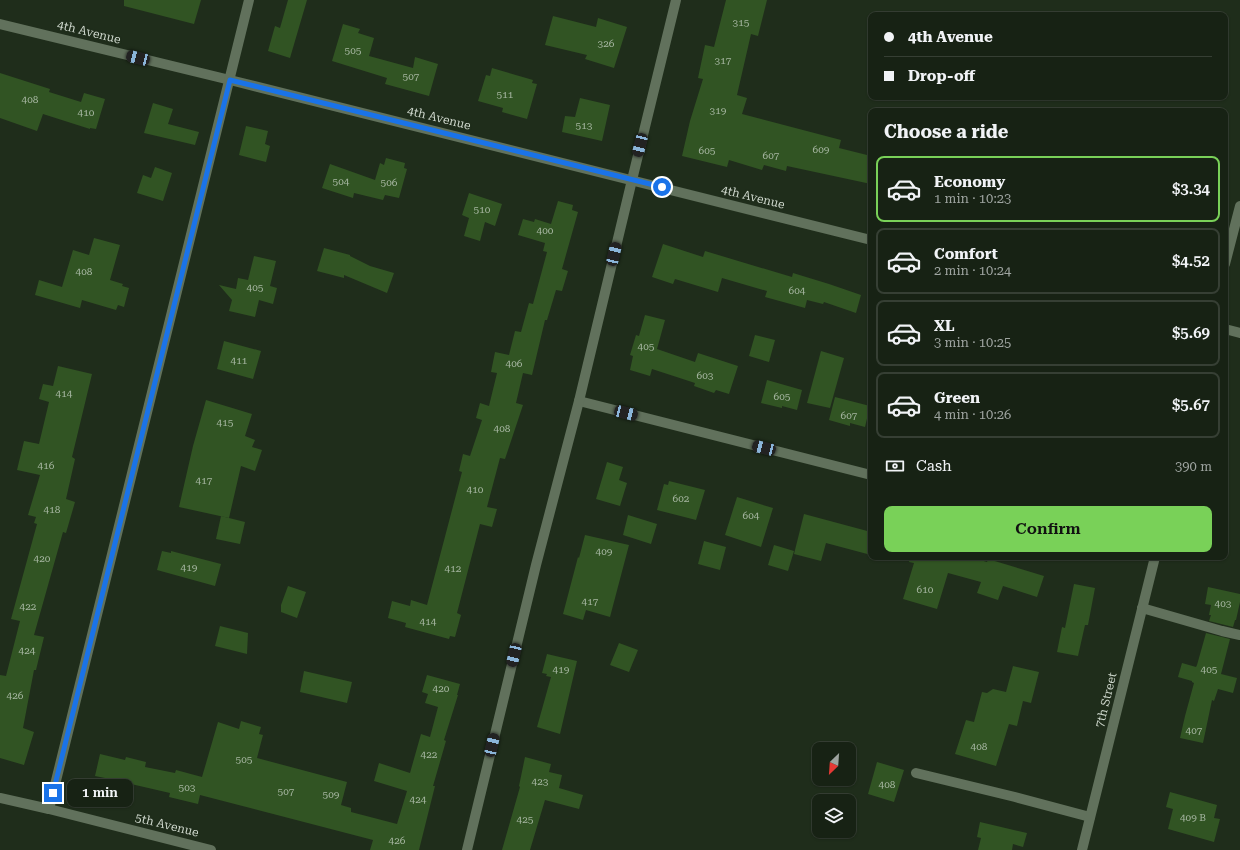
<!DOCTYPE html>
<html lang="en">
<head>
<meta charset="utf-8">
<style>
	body { margin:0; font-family:"Roboto Serif",serif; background:#242f22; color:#f1f3f6; height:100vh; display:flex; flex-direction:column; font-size:15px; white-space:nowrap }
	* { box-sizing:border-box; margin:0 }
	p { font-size:13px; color:#9ea4a0 }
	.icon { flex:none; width:22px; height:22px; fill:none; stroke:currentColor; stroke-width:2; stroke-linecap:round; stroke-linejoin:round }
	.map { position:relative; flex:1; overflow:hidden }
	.panel { position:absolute; left:868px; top:108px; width:360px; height:452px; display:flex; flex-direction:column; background:#172214; border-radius:8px; box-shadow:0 1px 3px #0004,0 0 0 1px #363f34 }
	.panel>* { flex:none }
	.top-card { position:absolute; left:868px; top:12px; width:360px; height:88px; border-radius:8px; box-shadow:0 1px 3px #0004,0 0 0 1px #363f34; display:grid; align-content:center; height:88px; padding:0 16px; background:#172214 }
	.needle { width:26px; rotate:205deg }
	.controls { position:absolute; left:812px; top:742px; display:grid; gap:8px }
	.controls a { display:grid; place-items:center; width:44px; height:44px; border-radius:8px; background:#172214; box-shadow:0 1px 3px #0004,0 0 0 1px #363f34; font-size:20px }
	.end { position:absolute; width:18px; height:18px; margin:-9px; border:5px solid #1a73e8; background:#fff; box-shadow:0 0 0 2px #fff }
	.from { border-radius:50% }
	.bubble { position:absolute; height:28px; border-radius:8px; background:#172214; box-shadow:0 1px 3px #0004,0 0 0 1px #363f34; font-size:13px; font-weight:600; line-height:28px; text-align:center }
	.car { position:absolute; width:12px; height:24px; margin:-12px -6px; border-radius:5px; box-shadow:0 0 3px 1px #0007; background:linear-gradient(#222 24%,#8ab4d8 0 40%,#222 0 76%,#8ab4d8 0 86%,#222 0) }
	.top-card b { display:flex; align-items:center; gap:14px; height:38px; font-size:15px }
	.top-card b+b { border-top:1px solid #363f34 }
	.top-card i { width:10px; height:10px; background:#f1f3f6 }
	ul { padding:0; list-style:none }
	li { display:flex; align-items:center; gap:12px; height:66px; margin:0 8px 6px; padding:0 8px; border:2px solid #363f34; border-radius:8px }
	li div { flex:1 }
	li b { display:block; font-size:15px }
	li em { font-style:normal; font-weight:600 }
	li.on { border-color:#79d158 }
	li>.icon { width:36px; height:36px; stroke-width:1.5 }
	h2 { padding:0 16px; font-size:18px; line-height:48px }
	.pay { display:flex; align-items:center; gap:10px; height:44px; padding:0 16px; font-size:15px }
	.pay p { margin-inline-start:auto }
	.cta { display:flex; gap:8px; margin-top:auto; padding:8px 16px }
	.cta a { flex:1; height:46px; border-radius:8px; background:#79d158; color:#111; font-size:16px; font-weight:600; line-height:46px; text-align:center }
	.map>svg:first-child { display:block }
</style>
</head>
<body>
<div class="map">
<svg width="1240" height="850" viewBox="0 0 1240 850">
	<rect width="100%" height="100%" fill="#1f2d1b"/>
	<g fill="#315423">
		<path d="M124,0H201L194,24L124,6Z"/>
		<path d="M288,0H307L290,58L268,51L275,26L280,28Z"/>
		<path d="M726,0H767L758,36L751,34L737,95L747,98L742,114L841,140L839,148L871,156V184L787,166L786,171L764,165L762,170L729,160L727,167L682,156L690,121L703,79L698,78L705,45L714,47Z"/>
		<path d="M553,16L596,27L598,18L627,27L614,68L585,59L587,55L545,45Z"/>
		<path d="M343,24L360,29L358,33L374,38L369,56L413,68L415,57L438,64L429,96L385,84L387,78L332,61Z"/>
		<path d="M492,68L533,80L532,83L537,84L527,119L502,112L503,108L478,101L486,75L490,76Z"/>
		<path d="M0,73L50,89L49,92L81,102L84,93L105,99L96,129L90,128V129L43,114L37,131L0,118Z"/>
		<path d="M580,98L610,105L602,141L562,132L565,116L575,117Z"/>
		<path d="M153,103L173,109L168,124L199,132L195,145L144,133Z"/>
		<path d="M246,126L268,131L265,144L270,146L266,162L239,155Z"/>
		<path d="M386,158L405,163L404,168L407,169L399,198L385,195L383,200L354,193L353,198L322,188L330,164L375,180L380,163L384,165Z"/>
		<path d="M155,167L172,173L163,201L137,193L143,175L151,178Z"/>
		<path d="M469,193L502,204L495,226L485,222L480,241L464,236L469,218L462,215Z"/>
		<path d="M558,201L573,205L572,210L578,212L562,269L568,271L562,291L556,290L547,320H545L532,375L523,373L516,403L523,405L505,459L500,458L487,507L497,509L492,527L480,524L457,613L461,615L455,637L450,636L449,639L405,627L406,623L388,618L392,601L410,606L411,600L427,605L462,472L459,471L463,454L470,456L482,420L476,418L480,403L489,406L497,373L491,372L495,352L509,355L515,331L521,332L529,303L533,304L547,252L543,251L545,243L518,235L523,219L534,222L535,219L551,224Z"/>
		<path d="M94,238L120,245L110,280L123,284L122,286L129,288L124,307L118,305L116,310L82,300L80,308L35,295L39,280L62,287L73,250L89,255Z"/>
		<path d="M663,244L703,257L705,251L792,277L793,273L829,284L861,295L856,313L824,302L823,304L807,300L805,308L765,297L767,291L722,278L718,292L675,279L673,284L652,277Z"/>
		<path d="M324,248L350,255V256L370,266L394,273L387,293L344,275V278L317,271Z"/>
		<path d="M254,256L276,261L270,286L277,288L273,304L259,300L255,317L229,311L232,300L219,285L236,289L238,278L248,280Z"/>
		<path d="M645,315L665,320L657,349L695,362L698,353L738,366L729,394L716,390L714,393L694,386L695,383L652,369L650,376L630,370L633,356L630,355L636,335L639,336Z"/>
		<path d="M755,335L775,340L769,362L749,356Z"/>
		<path d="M224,341L261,351L253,379L217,369Z"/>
		<path d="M821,351L844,358L830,408L807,403Z"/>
		<path d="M58,366L92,374L72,457L75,459L66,499L75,502L66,533L63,532L34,635L44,637L36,670H34L23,728L34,732L24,765L0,758V675L6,676L20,621L11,619L37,524L34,523L36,517L28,515L40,475L17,470L24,441L39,444L49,402L39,399L43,384L53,386Z"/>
		<path d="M767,380L802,390L797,410L782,406V408L761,403Z"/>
		<path d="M835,397L870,406L865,427L850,423V426L829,420Z"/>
		<path d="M206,400L252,414L245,436L255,440L252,447L262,450L255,471L241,466L229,518L179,507L193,446Z"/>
		<path d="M607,462L623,467L619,480L627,483L620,506L596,499Z"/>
		<path d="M669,481L705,490L696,520L657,510L664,484L668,485Z"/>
		<path d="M737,497L773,508L761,547L725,535Z"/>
		<path d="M804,514L871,532V555L826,543L821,561L794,554Z"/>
		<path d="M628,515L657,524L651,544L623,535Z"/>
		<path d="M221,516L245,522L240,544L216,539Z"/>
		<path d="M585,535L629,545L610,617L586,610L583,620L563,614L578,557L579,558Z"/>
		<path d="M704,541L726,547L720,570L698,564Z"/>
		<path d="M774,545L794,551L788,571L768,565Z"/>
		<path d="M162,551L171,553V551L221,564L215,586L157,570Z"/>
		<path d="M910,557H970L987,562L988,559L1044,576L1037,597L1003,586L998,600L977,593L981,582L948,573L937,609L903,599L914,563L909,562Z"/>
		<path d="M1074,584L1095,588L1088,625H1085L1078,656L1057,652L1062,627L1065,628Z"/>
		<path d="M288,586L306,592L297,618L281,612V605Z"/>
		<path d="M1208,587L1240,594V602L1236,620H1235L1233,627L1209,621L1211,615H1209L1211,605L1205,604Z"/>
		<path d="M220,626L248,633L247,654L215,646Z"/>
		<path d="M1206,633L1230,639L1221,674L1237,678L1233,693L1218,689L1214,701L1212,700L1203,743L1180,738L1185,716L1194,683L1192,682V681L1178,677L1182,663L1196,667L1197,665Z"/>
		<path d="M619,643L638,650L629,672L610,665Z"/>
		<path d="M547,654L577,661L560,734L537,727L551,677L546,676L547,674L542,673Z"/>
		<path d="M1013,666L1039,672L1031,703L1023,701L1017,726L1009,724L996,766L955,754L966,720L974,722L982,692L987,693L993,689L1006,692Z"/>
		<path d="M304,671L352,682L347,703L300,692Z"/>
		<path d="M427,675L460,684L457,695H458L444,740L446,741L433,786H435L419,850H370L373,840L200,795L198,804L169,797L170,793L131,784L130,786L109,782L110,779L95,776L100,754L125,760L126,757L146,762L145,767L175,773L176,770L202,777L218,722L239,729L241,721L261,727L259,734L263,735L257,758L347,782L341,805L351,808V812L397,824L407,791L374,781L379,763L410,773L421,734L430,737L438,707L425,703L428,694L422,692Z"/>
		<path d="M525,757L551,764L549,772L562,775L559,788L583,795L579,809L545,800L530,850H502L520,787L519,786Z"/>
		<path d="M877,762L904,770L894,802L868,794Z"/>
		<path d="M1170,792L1217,805L1214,818L1220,819L1214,842L1168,829L1173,809L1166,807Z"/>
		<path d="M980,822L1027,833L1023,847L1013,844L1012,850H978L981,838L977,837Z"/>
	</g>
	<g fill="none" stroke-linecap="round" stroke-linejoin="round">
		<g stroke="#61715c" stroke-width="10">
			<path d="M1142,608L1222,631L1240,635"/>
			<path d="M916,773L1015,797L1090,817"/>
		</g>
		<g stroke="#61715c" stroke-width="10">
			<path d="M0,24L230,80L871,240"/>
			<path d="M1225,264L1240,206"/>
			<path d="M1225,329L1240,333"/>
			<path d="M579,401L871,475"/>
			<path d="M49,809L249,0"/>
			<path d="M467,850L536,565L579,401L632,180L676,0"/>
			<path d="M1082,850L1155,557"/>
		</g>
		<path stroke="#61715c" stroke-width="10" d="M0,798L49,809L211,850"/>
	</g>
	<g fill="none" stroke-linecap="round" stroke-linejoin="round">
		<path stroke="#1a73e8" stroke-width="5" d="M53,793L230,80L662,187"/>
	</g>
	<g text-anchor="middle" stroke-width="3.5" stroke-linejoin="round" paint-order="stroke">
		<g font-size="10" fill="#a6b6a1">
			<text x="741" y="26">315</text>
			<text x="606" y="47">326</text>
			<text x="353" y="54">505</text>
			<text x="723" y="64">317</text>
			<text x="411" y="80">507</text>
			<text x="505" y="98">511</text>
			<text x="30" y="103">408</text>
			<text x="718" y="114">319</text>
			<text x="86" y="116">410</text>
			<text x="584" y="129">513</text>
			<text x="821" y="153">609</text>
			<text x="707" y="154">605</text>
			<text x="771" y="159">607</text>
			<text x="341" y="185">504</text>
			<text x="389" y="186">506</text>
			<text x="482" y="213">510</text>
			<text x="545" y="234">400</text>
			<text x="84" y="275">408</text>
			<text x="255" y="291">405</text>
			<text x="797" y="294">604</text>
			<text x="646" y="350">405</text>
			<text x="239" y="364">411</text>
			<text x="514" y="367">406</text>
			<text x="705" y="379">603</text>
			<text x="64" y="397">414</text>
			<text x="782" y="400">605</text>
			<text x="849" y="419">607</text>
			<text x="225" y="426">415</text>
			<text x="502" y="432">408</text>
			<text x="46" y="469">416</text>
			<text x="204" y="484">417</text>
			<text x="475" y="493">410</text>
			<text x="681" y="502">602</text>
			<text x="52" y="513">418</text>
			<text x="751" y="519">604</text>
			<text x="604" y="555">409</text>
			<text x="42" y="562">420</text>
			<text x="189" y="571">419</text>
			<text x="453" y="572">412</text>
			<text x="925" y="593">610</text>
			<text x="590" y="605">417</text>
			<text x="1223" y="607">403</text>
			<text x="28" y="610">422</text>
			<text x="428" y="625">414</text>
			<text x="27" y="654">424</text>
			<text x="561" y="673">419</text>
			<text x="1209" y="673">405</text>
			<text x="441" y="692">420</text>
			<text x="15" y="699">426</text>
			<text x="1194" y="734">407</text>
			<text x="979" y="750">408</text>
			<text x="429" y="758">422</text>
			<text x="244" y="763">505</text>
			<text x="540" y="785">423</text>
			<text x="887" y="788">408</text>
			<text x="187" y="791">503</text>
			<text x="286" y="795">507</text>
			<text x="331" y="798">509</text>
			<text x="418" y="803">424</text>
			<text x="1193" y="821">409 B</text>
			<text x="525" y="823">425</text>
			<text x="397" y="844">426</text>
		</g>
		<g font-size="12" fill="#cdd6cb" stroke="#1f2d1b">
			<text transform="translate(89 32) rotate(14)" y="4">4th Avenue</text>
			<text transform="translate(439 118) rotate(14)" y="4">4th Avenue</text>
			<text transform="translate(753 197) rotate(14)" y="4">4th Avenue</text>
			<text transform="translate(1106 700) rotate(-76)" y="4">7th Street</text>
			<text transform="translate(167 825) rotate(14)" y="4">5th Avenue</text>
		</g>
	</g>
</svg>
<div class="controls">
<a><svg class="needle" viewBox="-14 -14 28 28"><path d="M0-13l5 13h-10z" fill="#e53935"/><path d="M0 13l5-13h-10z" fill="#9ea4a0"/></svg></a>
<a><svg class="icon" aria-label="layers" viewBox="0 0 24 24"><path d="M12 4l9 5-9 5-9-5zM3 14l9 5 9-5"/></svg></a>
</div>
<i class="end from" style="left:662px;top:187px"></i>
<i class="end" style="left:53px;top:793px"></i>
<div class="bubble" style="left:67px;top:779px;width:66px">1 min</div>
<i class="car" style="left:138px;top:58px;rotate:284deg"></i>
<i class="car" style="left:640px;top:145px;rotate:194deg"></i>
<i class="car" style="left:614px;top:254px;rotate:13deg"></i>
<i class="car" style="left:626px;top:413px;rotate:104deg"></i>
<i class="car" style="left:764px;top:448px;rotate:284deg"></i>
<i class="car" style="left:514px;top:655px;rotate:193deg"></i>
<i class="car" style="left:492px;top:745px;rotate:13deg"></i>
<div class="top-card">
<b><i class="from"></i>4th Avenue</b>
<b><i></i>Drop-off</b>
</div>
<section class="panel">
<h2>Choose a ride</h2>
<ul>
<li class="on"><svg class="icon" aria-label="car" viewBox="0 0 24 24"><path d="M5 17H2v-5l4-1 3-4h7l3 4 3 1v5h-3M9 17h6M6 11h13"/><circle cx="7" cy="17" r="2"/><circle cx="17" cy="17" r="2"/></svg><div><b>Economy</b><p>1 min · 10:23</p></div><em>$3.34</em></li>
<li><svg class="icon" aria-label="car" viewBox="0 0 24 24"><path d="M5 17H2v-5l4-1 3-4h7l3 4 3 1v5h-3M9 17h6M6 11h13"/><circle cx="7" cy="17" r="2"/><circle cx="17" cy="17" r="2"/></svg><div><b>Comfort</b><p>2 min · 10:24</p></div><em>$4.52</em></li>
<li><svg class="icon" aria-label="car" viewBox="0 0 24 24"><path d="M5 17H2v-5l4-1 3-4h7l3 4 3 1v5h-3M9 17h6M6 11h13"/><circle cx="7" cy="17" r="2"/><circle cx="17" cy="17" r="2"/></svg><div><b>XL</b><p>3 min · 10:25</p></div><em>$5.69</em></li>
<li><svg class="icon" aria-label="car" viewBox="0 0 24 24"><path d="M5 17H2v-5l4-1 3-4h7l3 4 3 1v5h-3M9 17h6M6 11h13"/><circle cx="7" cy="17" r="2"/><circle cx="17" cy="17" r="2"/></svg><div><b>Green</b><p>4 min · 10:26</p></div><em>$5.67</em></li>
</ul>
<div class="pay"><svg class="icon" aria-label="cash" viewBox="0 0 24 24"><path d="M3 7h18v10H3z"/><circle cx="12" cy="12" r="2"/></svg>Cash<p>390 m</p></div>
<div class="cta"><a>Confirm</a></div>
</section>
</div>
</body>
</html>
